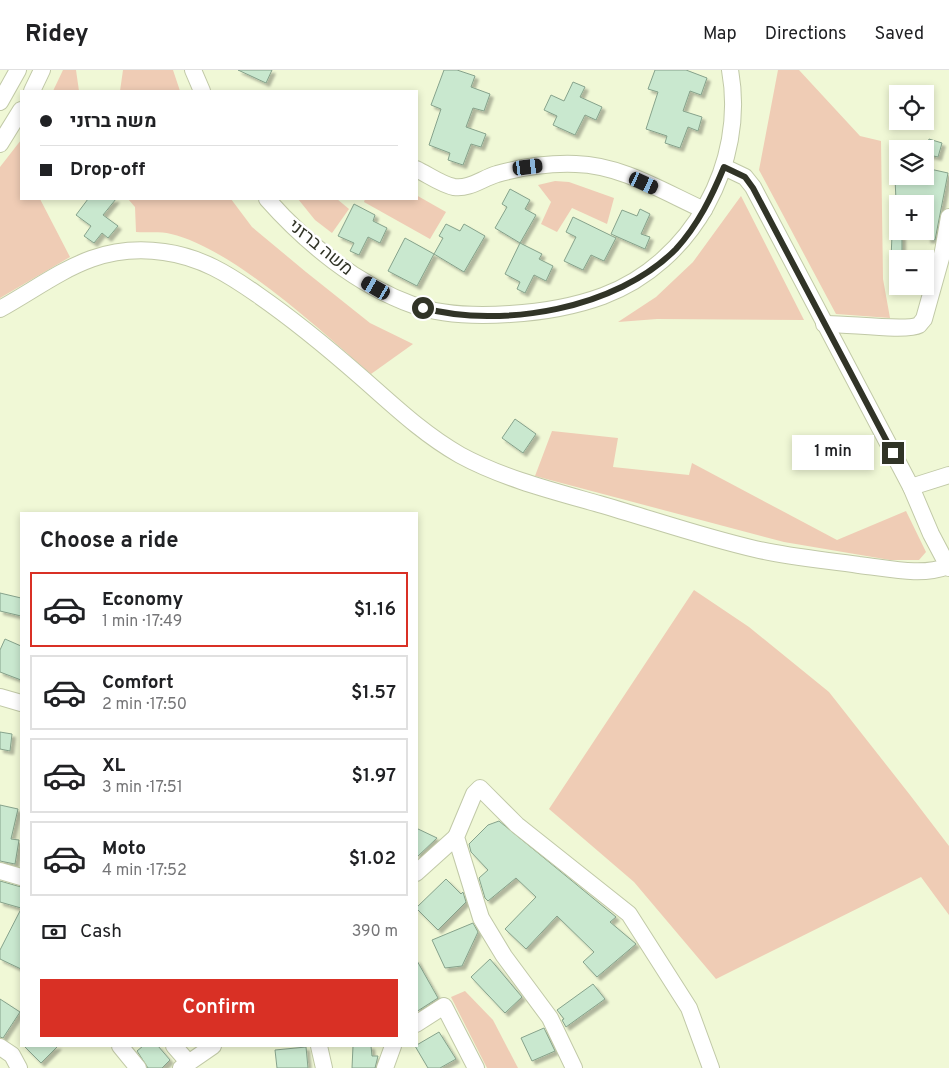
<!DOCTYPE html>
<html lang="en">
<head>
<meta charset="utf-8">
<style>
	body { margin:0; font-family:Overpass,Heebo,sans-serif; background:#f6f6f6; color:#202124; height:100vh; display:flex; flex-direction:column; font-size:19px; white-space:nowrap }
	* { box-sizing:border-box; margin:0 }
	p { font-size:16px; color:#757577 }
	.icon { flex:none; width:28px; height:28px; fill:none; stroke:currentColor; stroke-width:2; stroke-linecap:round; stroke-linejoin:round }
	.map { position:relative; flex:1; overflow:hidden }
	.details { position:absolute; left:20px; top:442px; width:398px; height:535px; display:flex; flex-direction:column; background:#fff; border-radius:0px; box-shadow:0 2px 8px #0003 }
	.details>* { flex:none }
	.hud { position:absolute; left:20px; top:20px; width:398px; height:110px; border-radius:0px; box-shadow:0 2px 8px #0003; display:grid; align-content:center; height:110px; padding:0 20px; background:#fff }
	.controls { position:absolute; left:889px; top:15px; display:grid; gap:10px }
	.controls a { display:grid; place-items:center; width:45px; height:45px; border-radius:0px; background:#fff; box-shadow:0 2px 8px #0003; font-size:25px }
	.end { position:absolute; width:22px; height:22px; margin:-11px; border:6px solid #313427; background:#fff; box-shadow:0 0 0 2px #fff }
	.from { border-radius:50% }
	.bubble { position:absolute; height:35px; border-radius:0px; background:#fff; box-shadow:0 2px 8px #0003; font-size:16px; font-weight:600; line-height:35px; text-align:center }
	.car { position:absolute; width:15px; height:30px; margin:-15px -8px; border-radius:6px; box-shadow:0 0 4px 1px #0007; background:linear-gradient(#222 24%,#8ab4d8 0 40%,#222 0 76%,#8ab4d8 0 86%,#222 0) }
	.hud b { display:flex; align-items:center; gap:18px; height:48px; font-size:19px }
	.hud b+b { border-top:1px solid #e0e0e0 }
	.hud i { width:12px; height:12px; background:#202124 }
	ul { padding:0; list-style:none }
	li { display:flex; align-items:center; gap:15px; height:75px; margin:0 10px 8px; padding:0 10px; border:2px solid #e0e0e0; border-radius:0px }
	li div { flex:1 }
	li b { display:block; font-size:19px }
	li em { font-style:normal; font-weight:600 }
	li.current { border-color:#d93025 }
	li>.icon { width:45px; height:45px; stroke-width:1.5 }
	h2 { padding:0 20px; font-size:22px; line-height:60px }
	.pay { display:flex; align-items:center; gap:12px; height:55px; padding:0 20px; font-size:19px }
	.pay p { margin-inline-start:auto }
	.cta { display:flex; gap:10px; margin-top:auto; padding:10px 20px }
	.cta a { flex:1; height:58px; border-radius:0px; background:#d93025; color:#fff; font-size:20px; font-weight:600; line-height:58px; text-align:center }
	header { display:flex; align-items:center; gap:30px; box-sizing:border-box; height:70px; padding:0 25px; background:#fff; border-bottom:1px solid #e0e0e0 }
	header strong { font-size:24px }
	nav { display:flex; gap:28px; margin-inline-start:auto; font-size:18px }
	.map>svg:first-child { display:block }
</style>
</head>
<body>
<header>
<strong>Ridey</strong>
<nav><a>Map</a><a>Directions</a><a>Saved</a></nav>
</header>
<div class="map">
<svg width="949" height="998" viewBox="0 0 949 998">
	<defs>
		<filter id="shadow"><feDropShadow dx="3.5" dy="3.5" stdDeviation="1" flood-color="#0004"/></filter>
	</defs>
	<rect width="100%" height="100%" fill="#f0f8d6"/>
	<g fill="#efccb5">
		<path d="M63,0H76L79,21H53Z"/>
		<path d="M123,0H173L180,21H120Z"/>
		<path d="M778,0H799L860,66L881,71L883,209L890,248L836,244L759,100Z"/>
		<path d="M21,70V129H40L70,187L0,228V97Z"/>
		<path d="M555,111L569,112L614,128L607,154L572,138L557,162L541,154L551,132L538,115Z"/>
		<path d="M416,125L446,142L430,169L364,132L365,129H416Z"/>
		<path d="M741,126L804,250L657,249L618,252L656,227L693,192Z"/>
		<path d="M128,129H231L252,157L306,202L370,253L413,274L371,304C321,261 234,179 171,164C160,161 147,163 136,162L135,137Z"/>
		<path d="M298,129H337L349,139L332,163L315,150Z"/>
		<path d="M552,361L618,368L613,397L689,405L692,393L837,470L906,441L926,482L919,490H890L784,472L535,406Z"/>
		<path d="M694,520L749,557L829,622L910,725L949,776V845L921,807L716,909L634,812L549,739Z"/>
		<path d="M465,921L493,950L518,998H487L451,927Z"/>
	</g>
	<g fill="#c9e8cf" stroke="#86a28b" filter="url(#shadow)">
		<path d="M238,0H272L266,13Z"/>
		<path d="M444,0H457L475,6L471,17L490,24L484,41L473,38L466,57L486,64L481,77L471,74L463,95L448,90L450,83L429,75L441,39L431,35Z"/>
		<path d="M655,0H686L707,8L701,25L690,21L683,41L702,47L698,61L688,57L680,78L665,73L667,66L646,59L658,22L648,19Z"/>
		<path d="M573,12L585,17L580,27L602,37L596,50L585,45L575,65L553,55L557,46L544,40L551,25L564,31Z"/>
		<path d="M929,69L942,73L938,87L925,84Z"/>
		<path d="M930,99L948,103L935,170L927,169L928,157H925L923,130H896L895,109H928Z"/>
		<path d="M510,119L530,130L525,139L536,145L520,173L495,158L507,137L502,134Z"/>
		<path d="M88,129H116L103,145L118,156L108,168L102,163L94,173L84,166L91,156L76,145Z"/>
		<path d="M354,134L375,145L373,151L387,158L380,173L368,167L359,185L350,181L354,173L338,166Z"/>
		<path d="M640,139L650,144L641,164L650,167L645,179L611,164L622,140L637,146Z"/>
		<path d="M573,147L616,168L604,191L591,185L583,200L564,191L576,167L566,162Z"/>
		<path d="M446,154L460,161L464,154L485,166L464,202L434,184L443,168L439,166Z"/>
		<path d="M892,165L902,166V189H891Z"/>
		<path d="M405,168L434,184L417,216L388,201Z"/>
		<path d="M520,173L542,184L539,189L553,196L546,211L534,205L525,223L517,219L520,212L505,204Z"/>
		<path d="M515,349L536,364L523,383L502,368Z"/>
		<path d="M0,523L21,528V546L0,541Z"/>
		<path d="M5,569L21,576V610L0,602V580Z"/>
		<path d="M0,662L12,664L10,681L0,679Z"/>
		<path d="M0,735L18,739L11,769L19,770L15,794L0,791Z"/>
		<path d="M499,751L616,847L610,852L636,874L597,907L583,892L594,882L557,846L526,879L505,859L536,827L516,808L488,831L485,828L479,808L488,800L471,782L469,774L488,755Z"/>
		<path d="M416,758L437,768L416,788Z"/>
		<path d="M446,809L461,824L463,822L466,832L438,860L416,838Z"/>
		<path d="M0,811L21,817V838L0,832Z"/>
		<path d="M21,839V899L0,889V880Z"/>
		<path d="M473,853L478,862L462,896L445,898L432,870Z"/>
		<path d="M416,889L438,928L416,942Z"/>
		<path d="M490,889L522,927L505,943L471,907Z"/>
		<path d="M593,914L605,929L566,957L562,950L564,949L557,940Z"/>
		<path d="M0,929L20,942L3,968L0,967Z"/>
		<path d="M544,958L555,981L532,991L521,968Z"/>
		<path d="M439,962L456,989L440,998H428L415,976Z"/>
		<path d="M24,976H58L41,993Z"/>
		<path d="M143,976H158L170,990L162,998H148L137,981Z"/>
		<path d="M353,976H371L372,986H378L375,998H352Z"/>
		<path d="M306,977L308,998H277L275,980Z"/>
	</g>
	<g fill="none" stroke-linecap="round" stroke-linejoin="round">
		<defs>
			<g id="minor">
				<path d="M193,0L202,21"/>
				<path d="M32,21L42,0"/>
				<path d="M0,32L18,0"/>
				<path d="M0,74L21,40"/>
				<path d="M724,97L745,107L753,117L911,417L931,464L949,498"/>
				<path d="M416,99C427,104 442,115 454,117C470,119 481,109 497,104C522,97 550,93 576,94C621,95 664,122 704,140"/>
				<path d="M267,129C306,173 357,215 413,235C443,246 479,246 510,244C543,242 573,237 603,226C692,193 747,93 730,0"/>
				<path d="M0,239C57,207 94,172 164,182C201,187 228,204 258,225C294,250 328,278 361,307C393,335 423,364 460,385C502,408 553,421 599,434C651,449 703,467 755,479C789,487 825,490 859,495C887,498 922,507 948,496"/>
				<path d="M824,254C844,253 906,262 919,255C920,254 923,250 924,249L943,181L949,147"/>
				<path d="M911,417L949,405"/>
				<path d="M0,627L21,633"/>
				<path d="M0,801L21,807"/>
				<path d="M416,803L456,767"/>
				<path d="M416,954L444,936L476,998"/>
				<path d="M120,976L138,998"/>
				<path d="M174,976L188,992"/>
				<path d="M319,976L324,998"/>
				<path d="M0,977L12,985L19,998"/>
				<path d="M181,998L213,976"/>
				<path d="M385,998L393,976"/>
				<path d="M574,998L550,948L504,886L481,848L456,767L474,724L480,718L517,755L629,844L689,938L711,998"/>
			</g>
		</defs>
		<use href="#minor" stroke="#c1c9a7" stroke-width="18"/>
		<use href="#minor" stroke="#fff" stroke-width="16"/>
	</g>
	<g fill="none" stroke-linecap="round" stroke-linejoin="round">
		<path stroke="#313427" stroke-width="6" d="M423,238C502,259 617,239 676,179C698,155 712,126 724,97L745,107L753,118L893,383"/>
	</g>
	<g text-anchor="middle" stroke-width="5" stroke-linejoin="round" paint-order="stroke">
		<g font-size="18" fill="#313427" stroke="#fff">
			<text transform="translate(321 177) rotate(39)" y="6">משה ברזני</text>
		</g>
	</g>
</svg>
<div class="controls">
<a><svg class="icon" aria-label="locate" viewBox="0 0 24 24"><circle cx="12" cy="12" r="6"/><path d="M12 2v4M12 18v4M2 12h4M18 12h4"/></svg></a>
<a><svg class="icon" aria-label="layers" viewBox="0 0 24 24"><path d="M12 4l9 5-9 5-9-5zM3 14l9 5 9-5"/></svg></a>
<a>+</a>
<a>−</a>
</div>
<i class="end from" style="left:423px;top:238px"></i>
<i class="end" style="left:893px;top:383px"></i>
<div class="bubble" style="left:792px;top:365px;width:82px">1 min</div>
<i class="car" style="left:528px;top:97px;rotate:83deg"></i>
<i class="car" style="left:644px;top:113px;rotate:115deg"></i>
<i class="car" style="left:376px;top:218px;rotate:300deg"></i>
<div class="hud">
<b><i class="from"></i>משה ברזני</b>
<b><i></i>Drop-off</b>
</div>
<section class="details">
<h2>Choose a ride</h2>
<ul>
<li class="current"><svg class="icon" aria-label="car" viewBox="0 0 24 24"><path d="M5 17H2v-5l4-1 3-4h7l3 4 3 1v5h-3M9 17h6M6 11h13"/><circle cx="7" cy="17" r="2"/><circle cx="17" cy="17" r="2"/></svg><div><b>Economy</b><p>1 min · 17:49</p></div><em>$1.16</em></li>
<li><svg class="icon" aria-label="car" viewBox="0 0 24 24"><path d="M5 17H2v-5l4-1 3-4h7l3 4 3 1v5h-3M9 17h6M6 11h13"/><circle cx="7" cy="17" r="2"/><circle cx="17" cy="17" r="2"/></svg><div><b>Comfort</b><p>2 min · 17:50</p></div><em>$1.57</em></li>
<li><svg class="icon" aria-label="car" viewBox="0 0 24 24"><path d="M5 17H2v-5l4-1 3-4h7l3 4 3 1v5h-3M9 17h6M6 11h13"/><circle cx="7" cy="17" r="2"/><circle cx="17" cy="17" r="2"/></svg><div><b>XL</b><p>3 min · 17:51</p></div><em>$1.97</em></li>
<li><svg class="icon" aria-label="car" viewBox="0 0 24 24"><path d="M5 17H2v-5l4-1 3-4h7l3 4 3 1v5h-3M9 17h6M6 11h13"/><circle cx="7" cy="17" r="2"/><circle cx="17" cy="17" r="2"/></svg><div><b>Moto</b><p>4 min · 17:52</p></div><em>$1.02</em></li>
</ul>
<div class="pay"><svg class="icon" aria-label="cash" viewBox="0 0 24 24"><path d="M3 7h18v10H3z"/><circle cx="12" cy="12" r="2"/></svg>Cash<p>390 m</p></div>
<div class="cta"><a>Confirm</a></div>
</section>
</div>
</body>
</html>
